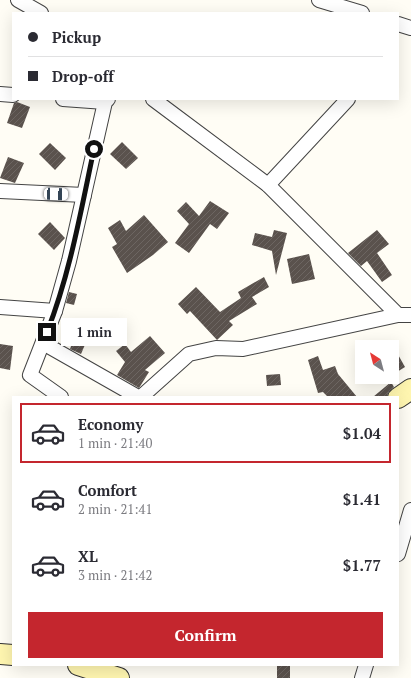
<!DOCTYPE html>
<html lang="en">
<head>
<meta charset="utf-8">
<style>
	body { margin:0; font-family:"PT Serif",serif; background:#f2f2f3; color:#2b2b33; height:100vh; display:flex; flex-direction:column; font-size:15px; white-space:nowrap }
	* { box-sizing:border-box; margin:0 }
	p { font-size:13px; color:#7c7c81 }
	.icon { flex:none; width:22px; height:22px; fill:none; stroke:currentColor; stroke-width:2; stroke-linecap:round; stroke-linejoin:round }
	.map { position:relative; flex:1; overflow:hidden }
	.details { position:absolute; left:12px; top:396px; width:387px; height:270px; display:flex; flex-direction:column; background:#fff; border-radius:0px; box-shadow:0 4px 16px #0002 }
	.details>* { flex:none }
	.hud { position:absolute; left:12px; top:12px; width:387px; height:88px; border-radius:0px; box-shadow:0 4px 16px #0002; display:grid; align-content:center; height:88px; padding:0 16px; background:#fff }
	.needle { width:26px; rotate:324deg }
	.fabs { position:absolute; left:355px; top:340px; display:grid; gap:8px }
	.fabs a { display:grid; place-items:center; width:44px; height:44px; border-radius:0px; background:#fff; box-shadow:0 4px 16px #0002; font-size:20px }
	.end { position:absolute; width:18px; height:18px; margin:-9px; border:5px solid #111; background:#fff; box-shadow:0 0 0 2px #fff }
	.from { border-radius:50% }
	.bubble { position:absolute; height:28px; border-radius:0px; background:#fff; box-shadow:0 4px 16px #0002; font-size:13px; font-weight:600; line-height:28px; text-align:center }
	.car { position:absolute; width:12px; height:24px; margin:-12px -6px; border-radius:5px; box-shadow:0 0 3px 1px #0007; background:linear-gradient(#fff 24%,#345 0 40%,#fff 0 76%,#345 0 86%,#fff 0) }
	.hud b { display:flex; align-items:center; gap:14px; height:38px; font-size:15px }
	.hud b+b { border-top:1px solid #e1e1e2 }
	.hud i { width:10px; height:10px; background:#2b2b33 }
	ul { padding:7px 0 0; list-style:none }
	li { display:flex; align-items:center; gap:12px; height:60px; margin:0 8px 6px; padding:0 8px; border:2px solid transparent; border-radius:0px }
	li div { flex:1 }
	li b { display:block; font-size:15px }
	li em { font-style:normal; font-weight:600 }
	li.on { border-color:#c4262e }
	li>.icon { width:36px; height:36px; stroke-width:1.5 }
	.cta { display:flex; gap:8px; margin-top:auto; padding:8px 16px }
	.cta a { flex:1; height:46px; border-radius:0px; background:#c4262e; color:#fff; font-size:16px; font-weight:600; line-height:46px; text-align:center }
	.map>svg:first-child { display:block }
</style>
</head>
<body>
<div class="map">
<svg width="411" height="678" viewBox="0 0 411 678">
	<defs>
		<pattern id="building-hatch" width="6" height="6" patternUnits="userSpaceOnUse"><rect width="6" height="6" fill="#5a524d"/><path d="M-1 1l2-2M0 6l6-6M5 7l2-2" fill="none" stroke="#6d6662"/></pattern>
	</defs>
	<rect width="100%" height="100%" fill="#fffdf5"/>
	<g fill="url(#building-hatch)">
		<path d="M17,102L30,107L22,128L7,123L14,103Z"/>
		<path d="M122,142L138,158L126,169L110,154Z"/>
		<path d="M50,143L66,158L55,170L39,154Z"/>
		<path d="M8,157L24,163L15,183L0,178Z"/>
		<path d="M210,201L229,213L217,229L210,224L189,253L175,243L189,224L177,211L186,202L199,216Z"/>
		<path d="M144,215L168,242L153,255L127,273L112,247L117,244L108,228L120,220L126,231Z"/>
		<path d="M50,222L65,238L54,250L38,234Z"/>
		<path d="M274,230L287,233L276,275L272,251L252,245L255,233L272,237Z"/>
		<path d="M377,230L389,244L377,253L392,275L382,282L367,261L361,266L348,253Z"/>
		<path d="M309,254L315,279L292,284L287,259Z"/>
		<path d="M264,277L269,287L252,297L257,304L229,321L233,325L217,340L190,311L187,314L178,304L196,287L220,312L241,298L238,292Z"/>
		<path d="M69,292L77,294L74,305L66,303Z"/>
		<path d="M75,335L87,340L81,354L70,349Z"/>
		<path d="M150,336L165,353L145,370L149,372L139,388L117,375L125,362L116,351L125,344L131,352Z"/>
		<path d="M0,344L13,346L10,370L0,368Z"/>
		<path d="M392,344L405,367L392,375Z"/>
		<path d="M318,356L323,370L335,366L338,374L357,397H328L323,392L318,393L308,360Z"/>
		<path d="M280,374L281,385L267,386L266,375Z"/>
		<path d="M391,382L394,387L388,393L387,397H373Z"/>
		<rect x="277" y="665" width="13" height="13"/>
	</g>
	<g fill="none" stroke-linecap="round" stroke-linejoin="round">
		<defs>
			<g id="street">
				<path d="M18,0L41,13"/>
				<path d="M319,0L362,13"/>
				<path d="M398,24L411,28"/>
				<path d="M0,94L13,95"/>
				<path d="M63,99L105,102"/>
				<path d="M153,99L268,185L398,315H411"/>
				<path d="M268,185L348,99"/>
				<path d="M0,191L84,195"/>
				<path d="M0,307L55,311"/>
				<path d="M43,343L138,397"/>
				<path d="M61,397L30,375L55,311L69,261L105,102L108,99"/>
				<path d="M141,397L189,354L216,348L243,349L398,315"/>
				<path d="M398,554L411,510"/>
				<path d="M362,678L366,665"/>
			</g>
			<g id="secondary">
				<path d="M398,398L411,389"/>
				<path d="M0,654L13,655"/>
				<path d="M78,665L119,678"/>
			</g>
		</defs>
		<use href="#street" stroke="#444" stroke-width="16"/>
		<use href="#secondary" stroke="#333" stroke-width="22"/>
		<use href="#street" stroke="#fff" stroke-width="14"/>
		<use href="#secondary" stroke="#fff6b0" stroke-width="20"/>
	</g>
	<g fill="none" stroke-linecap="round" stroke-linejoin="round">
		<path stroke="#111" stroke-width="5" d="M47,332C70,274 81,210 94,149"/>
	</g>
</svg>
<div class="fabs">
<a><svg class="needle" viewBox="-14 -14 28 28"><path d="M0-13l5 13h-10z" fill="#e53935"/><path d="M0 13l5-13h-10z" fill="#7c7c81"/></svg></a>
</div>
<i class="end from" style="left:94px;top:149px"></i>
<i class="end" style="left:47px;top:332px"></i>
<div class="bubble" style="left:61px;top:318px;width:66px">1 min</div>
<i class="car" style="left:56px;top:194px;rotate:92deg"></i>
<div class="hud">
<b><i class="from"></i>Pickup</b>
<b><i></i>Drop-off</b>
</div>
<section class="details">
<ul>
<li class="on"><svg class="icon" aria-label="car" viewBox="0 0 24 24"><path d="M5 17H2v-5l4-1 3-4h7l3 4 3 1v5h-3M9 17h6M6 11h13"/><circle cx="7" cy="17" r="2"/><circle cx="17" cy="17" r="2"/></svg><div><b>Economy</b><p>1 min · 21:40</p></div><em>$1.04</em></li>
<li><svg class="icon" aria-label="car" viewBox="0 0 24 24"><path d="M5 17H2v-5l4-1 3-4h7l3 4 3 1v5h-3M9 17h6M6 11h13"/><circle cx="7" cy="17" r="2"/><circle cx="17" cy="17" r="2"/></svg><div><b>Comfort</b><p>2 min · 21:41</p></div><em>$1.41</em></li>
<li><svg class="icon" aria-label="car" viewBox="0 0 24 24"><path d="M5 17H2v-5l4-1 3-4h7l3 4 3 1v5h-3M9 17h6M6 11h13"/><circle cx="7" cy="17" r="2"/><circle cx="17" cy="17" r="2"/></svg><div><b>XL</b><p>3 min · 21:42</p></div><em>$1.77</em></li>
</ul>
<div class="cta"><a>Confirm</a></div>
</section>
</div>
</body>
</html>
